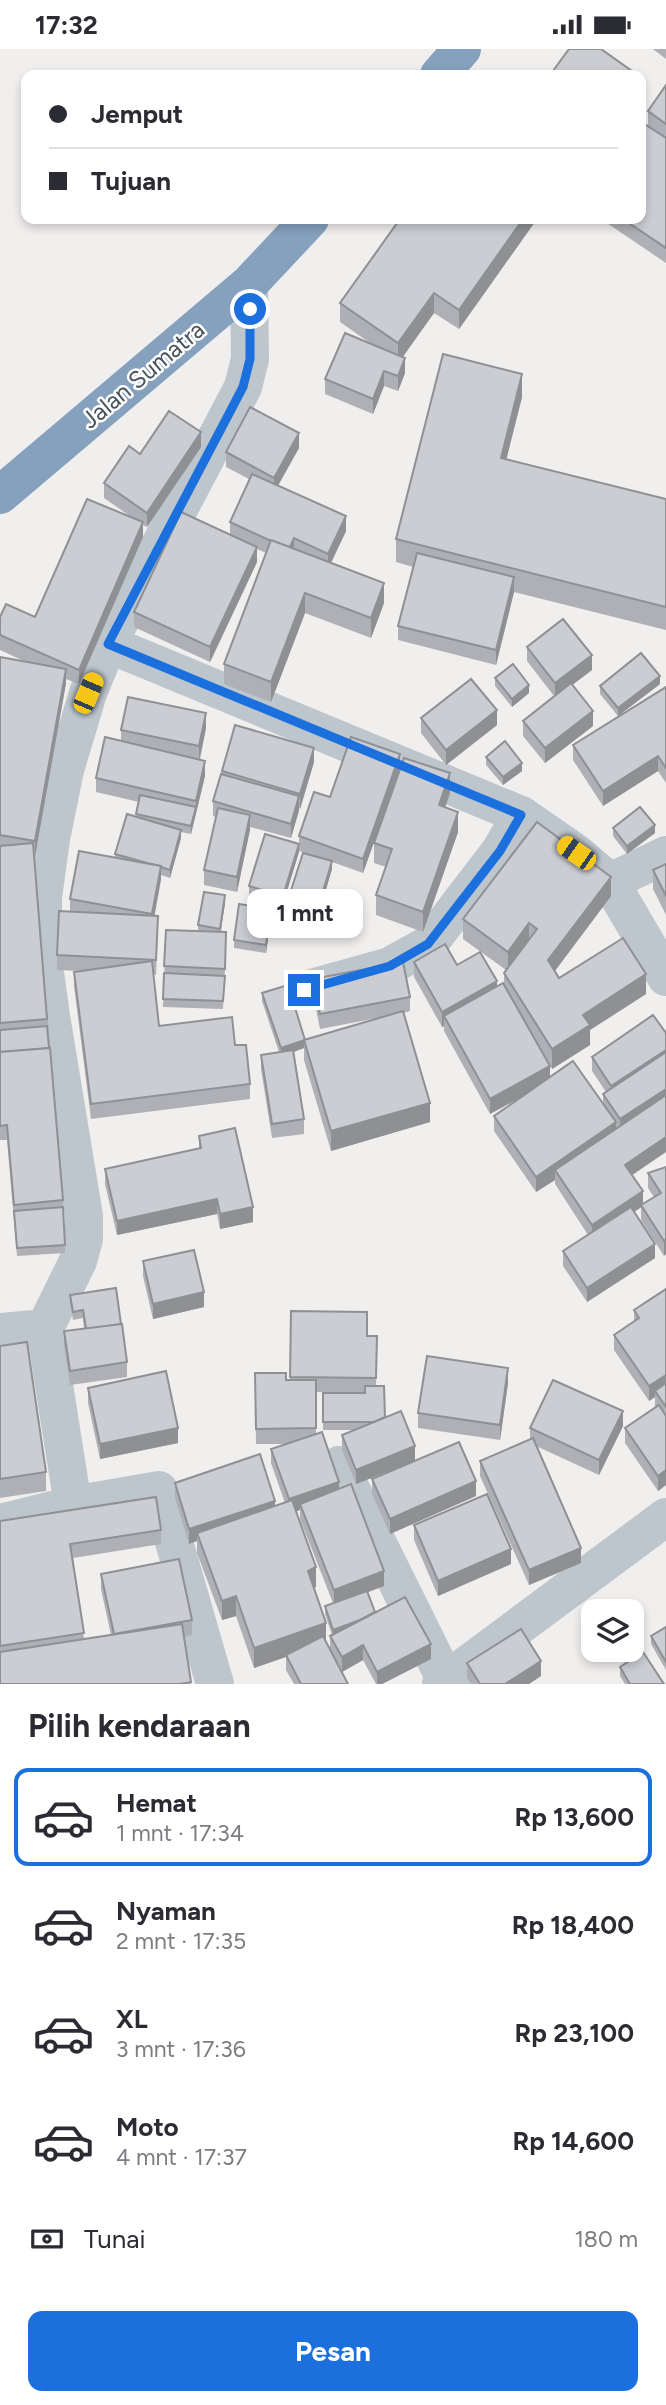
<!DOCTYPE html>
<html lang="id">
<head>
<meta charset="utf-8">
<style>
	body { margin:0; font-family:Figtree,sans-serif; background:#f7f7f7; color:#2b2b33; height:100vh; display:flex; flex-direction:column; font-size:26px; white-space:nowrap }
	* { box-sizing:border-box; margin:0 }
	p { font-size:23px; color:#7c7c81 }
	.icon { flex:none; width:38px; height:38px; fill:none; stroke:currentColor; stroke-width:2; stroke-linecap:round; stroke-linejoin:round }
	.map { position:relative; height:1635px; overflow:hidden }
	.drawer { display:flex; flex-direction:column; background:#fff; flex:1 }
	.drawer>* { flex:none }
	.guide { position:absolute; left:21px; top:21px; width:625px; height:154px; border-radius:14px; box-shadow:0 4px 10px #0003; display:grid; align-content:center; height:154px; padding:0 28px; background:#fff }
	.tools { position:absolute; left:581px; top:1550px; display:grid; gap:14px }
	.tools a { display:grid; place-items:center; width:63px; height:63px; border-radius:14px; background:#fff; box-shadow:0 4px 10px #0003; font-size:35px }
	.end { position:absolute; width:32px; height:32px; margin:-16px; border:9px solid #1b70de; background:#fff; box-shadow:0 0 0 4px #fff }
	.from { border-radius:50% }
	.bubble { position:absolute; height:49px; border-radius:14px; background:#fff; box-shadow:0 4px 10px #0003; font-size:23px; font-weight:700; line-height:49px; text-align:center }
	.car { position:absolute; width:21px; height:42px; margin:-21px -10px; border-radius:9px; box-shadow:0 0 5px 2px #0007; background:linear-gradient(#f5c518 24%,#345 0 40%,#f5c518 0 76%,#345 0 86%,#f5c518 0) }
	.guide b { display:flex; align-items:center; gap:24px; height:66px; font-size:26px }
	.guide b+b { border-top:2px solid #e1e1e2 }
	.guide i { width:18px; height:18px; background:#2b2b33 }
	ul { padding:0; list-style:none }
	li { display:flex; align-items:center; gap:21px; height:98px; margin:0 14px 10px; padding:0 14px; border:4px solid transparent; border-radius:14px }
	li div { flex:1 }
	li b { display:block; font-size:26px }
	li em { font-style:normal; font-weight:700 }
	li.on { border-color:#1b70de }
	li>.icon { width:63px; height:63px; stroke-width:1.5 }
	h2 { padding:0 28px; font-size:32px; line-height:84px }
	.pay { display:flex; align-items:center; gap:18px; height:77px; padding:0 28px; font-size:26px }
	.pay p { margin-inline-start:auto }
	.primary-button { display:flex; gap:14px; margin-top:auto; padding:14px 28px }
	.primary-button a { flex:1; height:80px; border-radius:14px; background:#1b70de; color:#fff; font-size:28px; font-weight:700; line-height:80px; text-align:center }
	.status { display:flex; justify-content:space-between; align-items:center; height:49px; padding:0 35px; background:#fff; direction:ltr }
	.status svg { height:19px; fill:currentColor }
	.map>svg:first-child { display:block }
</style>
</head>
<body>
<div class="status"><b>17:32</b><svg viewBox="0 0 49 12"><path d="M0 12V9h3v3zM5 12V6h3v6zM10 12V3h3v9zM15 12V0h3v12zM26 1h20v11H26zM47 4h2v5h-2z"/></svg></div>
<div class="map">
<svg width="666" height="1635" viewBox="0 0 666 1635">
	<rect width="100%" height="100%" fill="#f1eeee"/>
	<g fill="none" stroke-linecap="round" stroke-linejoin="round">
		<g stroke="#bdc6cd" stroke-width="38">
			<path d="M108,595L521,766L576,804L610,833L666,928"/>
			<path d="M610,833L666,806"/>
			<path d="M304,941L390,917L428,896L500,802L521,766"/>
			<path d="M0,1283L45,1279"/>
			<path d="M339,1416L446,1632"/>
			<path d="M73,1456L45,1279L78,1212L84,1190V1167L51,967L44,916L43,849L51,790L65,721L88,644L108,595L243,338L250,310L249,235"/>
			<path d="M0,1474L73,1456L159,1441L215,1635"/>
			<path d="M441,1635L666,1468"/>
		</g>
		<g stroke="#86a1bd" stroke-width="38">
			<path d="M439,26L462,0"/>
			<path d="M0,446L249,235L310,170"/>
		</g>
	</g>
	<g fill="#afb0b5">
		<path d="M653,0H666V10Z"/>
		<path d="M666,36V214L601,170H640L648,77V62Z"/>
		<path d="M400,170H537L459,280L434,264L403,308L405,324L398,342L384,337L373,365L325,345V330L370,294L340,273V254Z"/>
		<path d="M522,348L506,410L666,450V581L514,543L496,616L398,591V577L413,518L396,513V490Z"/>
		<path d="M201,398L147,478L143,476V488L79,635L66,630L35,807H34L63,1151L65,1204L17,1207L7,1091H0V608L26,613L0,601V568H35L134,470L104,449V434L140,405Z"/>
		<path d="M299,399L277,437L346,482L331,514L384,554L371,589L305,564L271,653L224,635V615L266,504L257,500V513L210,613L134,578V563L230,486V473L249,430L226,418V403Z"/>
		<path d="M527,598L592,621L572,636L593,677L545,714L523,687V672L554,647L527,612Z"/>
		<path d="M495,629L529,644L512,658L495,637Z"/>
		<path d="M660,635L618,667L600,645V637Z"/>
		<path d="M666,638V734L658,722L603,757L573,711V696Z"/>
		<path d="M421,669L497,676L446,716L421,684Z"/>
		<path d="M206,679L200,711L205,727L191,785L181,783V789L170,829L161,826L154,867L158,882L156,926L153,925L159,977L235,996L250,1035V1050L91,1070L74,937V923L80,922L57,921V906L70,862V850L115,808V805L136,768L139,753L96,743V729L121,692V681Z"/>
		<path d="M486,708L522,722L503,736L486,716Z"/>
		<path d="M314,713L300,760L299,759L291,789L250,778L237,843L204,836V821L216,768L213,767V752L222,722Z"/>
		<path d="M400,720L363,824L332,813V820L316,874L286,865V857L308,805L299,802V787Z"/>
		<path d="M450,744L445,758L458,783L423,883L376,866V846L386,818L374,814V794Z"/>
		<path d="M613,779L655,784L627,805L613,787Z"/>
		<path d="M299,803L283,855L249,845V837Z"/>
		<path d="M666,815V866L653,840V821Z"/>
		<path d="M611,847L555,922L559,929L646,945L590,981V996L552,1020L545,1009L550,1028L603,1054V1045L606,1043L592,1022V1008L653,966L632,1126L643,1155L654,1148L648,1139V1124L666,1118L664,1207L641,1171V1158L634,1163L655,1209L587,1253L563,1217V1202L588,1186L555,1135V1131L536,1143L494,1082V1067L520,1049L490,1065L444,982V977L442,978L414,928V913L457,916L497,937L504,935V924L506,921L463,890V870Z"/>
		<path d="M225,854L220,883L226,898L223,960L163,958L166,881L198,882V876Z"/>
		<path d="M271,868L266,904L234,899V891Z"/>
		<path d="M313,930L410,948V962L404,964L430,1073L331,1102L304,1011V999L294,1003L304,1070V1085L272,1089L261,1020V1006L279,1003L262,952V944L305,991L388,967L320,980L313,945Z"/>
		<path d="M199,1087L253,1173L220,1180L217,1165L117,1186L105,1135V1120L199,1099Z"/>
		<path d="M143,1212L204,1258L153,1270L143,1227Z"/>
		<path d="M666,1240V1436L658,1442L625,1394V1379L656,1358L655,1357V1348L649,1352L614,1301V1286L634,1272V1261Z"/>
		<path d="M70,1246L121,1275L127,1313V1328L70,1336L64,1297V1282L84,1280L83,1269L73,1271L70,1254Z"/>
		<path d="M291,1262L367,1287H377L376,1337L385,1368L415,1412L476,1447L390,1485L372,1445V1430L414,1412L356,1435L342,1401V1386L353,1381H323V1344H358L316,1343V1385L339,1440L384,1537L368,1543L375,1563L431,1610L382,1635H376L363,1611L342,1623L330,1601V1587L332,1586L325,1565V1557L333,1554L300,1470V1461L296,1462L316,1538L314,1539L326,1594L348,1635H294L286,1621V1608L254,1619L236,1567L222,1571L197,1504V1492L189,1495L175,1449V1434L275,1457L285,1454L271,1414V1400L287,1395H256L255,1324L290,1331Z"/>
		<path d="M0,1297L46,1423V1442L0,1449Z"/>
		<path d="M508,1334L500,1391L418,1379V1364Z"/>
		<path d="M88,1339L178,1394L100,1410L88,1354Z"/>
		<path d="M623,1377L599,1426L536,1397L581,1514L529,1536L480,1427V1412L530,1390V1379Z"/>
		<path d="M0,1472L161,1481V1495L73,1509L84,1590L111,1586L101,1540V1525L192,1571V1586L184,1588L191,1635H0Z"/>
		<path d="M414,1476L511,1515L438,1547L414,1491Z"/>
		<path d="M666,1578V1621L651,1595V1587Z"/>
		<path d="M467,1614L541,1627L529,1635H471L467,1629Z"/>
		<path d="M620,1618L664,1635H625L620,1627Z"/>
	</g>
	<g fill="#8e9094">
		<path d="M523,170H537L459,280V261Z"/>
		<path d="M434,244V264L398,314V294Z"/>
		<path d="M405,309V324L398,342V327Z"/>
		<path d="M384,322V337L373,365V350Z"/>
		<path d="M522,325V348L501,432V409Z"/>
		<path d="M201,383V398L147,478V464Z"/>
		<path d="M299,384V399L274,444V429Z"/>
		<path d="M346,467V482L328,520V505Z"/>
		<path d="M143,473V488L79,635V621Z"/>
		<path d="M294,489V504L289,500Z"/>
		<path d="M257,498V513L210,613V598Z"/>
		<path d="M514,528V543L496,616V601Z"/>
		<path d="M384,534V554L371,589V569Z"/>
		<path d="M305,544V564L271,653V633Z"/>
		<path d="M592,606V621L555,649V634Z"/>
		<path d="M66,620V635L35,807V792Z"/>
		<path d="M660,627V635L618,667V659Z"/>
		<path d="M529,636V644L512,658V650Z"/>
		<path d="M497,661V676L446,716V701Z"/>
		<path d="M593,662V677L545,714V699Z"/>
		<path d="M206,664V679L199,712V697Z"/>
		<path d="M314,699V713L300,760V745Z"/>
		<path d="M400,705V720L363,824V810Z"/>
		<path d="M658,707V722L603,757V742Z"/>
		<path d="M205,712V727L191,785V777Z"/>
		<path d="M522,714V722L503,736V728Z"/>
		<path d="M450,724V744L439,776V756Z"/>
		<path d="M299,747V762L291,789V775Z"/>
		<path d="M458,763V783L423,883V863Z"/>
		<path d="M250,766V781L237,843V828Z"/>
		<path d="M655,776V784L627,805V797Z"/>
		<path d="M181,781V789L170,829V821Z"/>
		<path d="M299,795V803L283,855V847Z"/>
		<path d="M332,812V820L316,874V866Z"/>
		<path d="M161,817V831L152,880V865Z"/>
		<path d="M611,828V847L548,931V911Z"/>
		<path d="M225,846V854L220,888V880Z"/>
		<path d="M271,860V868L266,904V896Z"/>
		<path d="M529,874V894L508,923V903Z"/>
		<path d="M646,925V945L590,981V996L552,1020V1000L583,966Z"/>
		<path d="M497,932V947L444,967V977L442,978V963Z"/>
		<path d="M304,991V999L281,1007V999Z"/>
		<path d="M666,1001V1016L611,1052V1037Z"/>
		<path d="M550,1017V1032L490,1065V1050Z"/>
		<path d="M666,1040V1054L620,1085V1070Z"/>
		<path d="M430,1054V1073L331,1102V1082Z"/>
		<path d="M616,1073V1088L555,1121V1131L536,1143V1128Z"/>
		<path d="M666,1088V1103L625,1131V1116Z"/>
		<path d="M643,1142V1157L592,1191V1176Z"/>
		<path d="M217,1150V1165L117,1186V1172Z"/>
		<path d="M253,1158V1173L220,1180V1165Z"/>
		<path d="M666,1190V1205L664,1207V1192Z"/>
		<path d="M655,1195V1209L587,1253V1239Z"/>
		<path d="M204,1243V1258L153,1270V1255Z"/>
		<path d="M508,1319V1334L500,1391V1376Z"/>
		<path d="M666,1326V1340L655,1342V1348L649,1352V1337Z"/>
		<path d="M623,1362V1377L599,1426V1411Z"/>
		<path d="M178,1379V1394L100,1410V1395Z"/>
		<path d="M415,1397V1412L356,1435V1421Z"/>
		<path d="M666,1421V1436L658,1442V1427Z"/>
		<path d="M476,1432V1447L390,1485V1470Z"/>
		<path d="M339,1433V1448L300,1455V1461L289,1465V1450Z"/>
		<path d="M275,1452V1467L197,1484V1492L189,1495V1480Z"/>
		<path d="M581,1499V1514L529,1536V1521Z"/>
		<path d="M511,1500V1515L438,1547V1532Z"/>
		<path d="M316,1518V1538L308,1541V1522Z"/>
		<path d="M384,1522V1537L334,1556V1541Z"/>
		<path d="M236,1547V1567L222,1571V1552Z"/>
		<path d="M376,1565L333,1589V1581Z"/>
		<path d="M326,1574V1594L254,1619V1599Z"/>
		<path d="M431,1595V1610L382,1635H377V1623Z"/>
		<path d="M363,1596V1611L342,1623V1608Z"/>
		<path d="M541,1612V1627L529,1635H505Z"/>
	</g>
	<g fill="#cbcdd3" stroke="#8e9094" stroke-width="2">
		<path d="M569,0H601L636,25L635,26H550Z"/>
		<path d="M666,36V75L648,62Z"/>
		<path d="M640,72L666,89V199L623,170H640Z"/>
		<path d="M400,170H523L459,261L434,244L398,294L340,254Z"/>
		<path d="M345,284L405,309L398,327L384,322L373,350L325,330Z"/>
		<path d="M443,305L522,325L501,409L666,450V558L396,490Z"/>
		<path d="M250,358L299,384L274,429L226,403Z"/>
		<path d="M169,362L201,383L147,464L104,434L129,397L140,405Z"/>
		<path d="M252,425L346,467L328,505L294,489L290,498L271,492L230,473Z"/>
		<path d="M87,450L143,473L79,621L0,586V568L6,555L35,568Z"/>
		<path d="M181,463L257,498L210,598L134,563Z"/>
		<path d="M271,491L384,534L371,569L305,544L271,633L224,615Z"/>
		<path d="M417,504L514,528L496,601L398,577Z"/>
		<path d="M563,570L592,606L555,634L527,598Z"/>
		<path d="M641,604L660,627L618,659L600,637Z"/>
		<path d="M0,608L66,620L35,792L0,786Z"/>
		<path d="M513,615L529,636L512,650L495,629Z"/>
		<path d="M471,630L497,661L446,701L421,669Z"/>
		<path d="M571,634L593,662L545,699L523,672Z"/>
		<path d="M666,638V719L658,707L603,742L573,696Z"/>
		<path d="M128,648L206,664L199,697L121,681Z"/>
		<path d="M235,676L314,699L300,745L222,722Z"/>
		<path d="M105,688L205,712L196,752L96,729Z"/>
		<path d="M351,688L400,705L363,810L299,787L314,743L330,748Z"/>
		<path d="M505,692L522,714L503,728L486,708Z"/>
		<path d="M404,709L450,724L439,756L458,763L423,863L376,846L392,800L374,794Z"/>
		<path d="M221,725L299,747L291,775L213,752Z"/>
		<path d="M140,746L196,758L191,777L136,765Z"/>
		<path d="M640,758L655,776L627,797L613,779Z"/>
		<path d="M218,759L250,766L237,828L204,821Z"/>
		<path d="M127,765L181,781L170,821L161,818V817L147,814L115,805Z"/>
		<path d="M537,773L611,828L548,911L559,929L623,889L646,925L583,966L590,976L552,1000L504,924L537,880L529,874L508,903L463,870Z"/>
		<path d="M265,785L299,795L283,847L249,837Z"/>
		<path d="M33,794L47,970L0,974V797Z"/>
		<path d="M79,802L161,817L152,865L70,850Z"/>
		<path d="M303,804L332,812L316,866L286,857Z"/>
		<path d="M666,815V847L653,821Z"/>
		<path d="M204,843L225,846L220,880L198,876Z"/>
		<path d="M239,855L271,860L266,896L234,891Z"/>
		<path d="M59,862L158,867L156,911L57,906Z"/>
		<path d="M166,881L226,883L225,920L164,917Z"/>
		<path d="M445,895L457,916L480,903L497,932L442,963L414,913Z"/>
		<path d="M152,912L159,977L232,968L235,996H246L250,1035L91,1055L74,923Z"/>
		<path d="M403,913L410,948L320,965L313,930Z"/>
		<path d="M164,924L225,927L223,952L163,950Z"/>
		<path d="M503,934L550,1017L490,1050L444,967Z"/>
		<path d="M288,936L305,991L281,999L262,944Z"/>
		<path d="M403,962L430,1054L331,1082L304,991Z"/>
		<path d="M653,966L666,984V1001L611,1037L592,1008Z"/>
		<path d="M47,977L49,999L0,1003V981Z"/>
		<path d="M50,999L63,1151L14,1156L7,1076L0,1077V1003Z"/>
		<path d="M293,1001L304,1070L272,1075L261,1006Z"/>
		<path d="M666,1003V1040L620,1070L603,1045Z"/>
		<path d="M573,1012L616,1073L536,1128L494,1067Z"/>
		<path d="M666,1046V1088L625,1116L643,1142L592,1176L555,1121Z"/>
		<path d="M235,1079L253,1158L220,1165L217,1150L117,1172L105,1120L201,1099L199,1087Z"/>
		<path d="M666,1118V1190L664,1192L641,1156L661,1144L648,1124Z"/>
		<path d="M63,1158L65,1196L17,1199L14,1162Z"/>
		<path d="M631,1158L655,1195L587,1239L563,1202Z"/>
		<path d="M194,1201L204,1243L153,1255L143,1212Z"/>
		<path d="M116,1239L121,1275L86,1280L83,1261L73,1263L70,1246Z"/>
		<path d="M666,1240V1326L649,1337L614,1286L639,1269L634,1261Z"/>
		<path d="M291,1262L367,1263V1287H377L376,1329L290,1328Z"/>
		<path d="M122,1275L127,1313L70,1322L64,1282Z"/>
		<path d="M27,1293L46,1423L0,1430V1297Z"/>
		<path d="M427,1307L508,1319L500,1376L418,1364Z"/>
		<path d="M166,1322L178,1379L100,1395L88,1339Z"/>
		<path d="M255,1324H286V1331H316V1379L256,1380Z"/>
		<path d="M553,1331L623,1362L599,1411L530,1379Z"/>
		<path d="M666,1334V1358L655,1342Z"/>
		<path d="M365,1337H384L385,1368L374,1373H323V1344H365Z"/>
		<path d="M659,1356L666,1367V1421L658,1427L625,1379Z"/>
		<path d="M401,1362L415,1397L356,1421L342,1386Z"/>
		<path d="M322,1383L339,1433L289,1450L271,1400Z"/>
		<path d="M533,1389L581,1499L529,1521L480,1412Z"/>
		<path d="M459,1393L476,1432L390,1470L372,1430Z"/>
		<path d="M260,1405L275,1452L189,1480L175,1434Z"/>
		<path d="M351,1435L384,1522L334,1541L300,1455Z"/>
		<path d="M487,1445L511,1500L438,1532L414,1476Z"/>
		<path d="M156,1448L161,1481L70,1495L84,1584L0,1597V1472Z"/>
		<path d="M292,1451L316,1518L308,1522L326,1574L254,1599L236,1547L222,1552L197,1484Z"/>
		<path d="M179,1510L192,1571L114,1585L101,1525Z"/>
		<path d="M367,1542L375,1563L360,1571L333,1581L325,1557Z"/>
		<path d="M405,1548L431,1595L377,1623L363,1596L342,1608L330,1587Z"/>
		<path d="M182,1575L191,1633L180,1635H0V1603Z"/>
		<path d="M666,1578V1613L651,1587Z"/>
		<path d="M521,1580L541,1612L505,1635H480L467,1614Z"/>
		<path d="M323,1587L348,1635H301L286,1606Z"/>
		<path d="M643,1603L664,1635H630L620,1618Z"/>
	</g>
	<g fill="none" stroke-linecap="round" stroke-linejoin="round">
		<path stroke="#1b70de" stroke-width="9" d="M250,260V310L243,338L108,595L521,766L500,802L428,895L390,917L304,941"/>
	</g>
	<g text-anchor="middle" stroke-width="5" stroke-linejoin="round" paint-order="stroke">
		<g font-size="24" fill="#47525b" stroke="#fff">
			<text transform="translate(143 326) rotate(-40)" y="8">Jalan Sumatra</text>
		</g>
	</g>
</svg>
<div class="tools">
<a><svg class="icon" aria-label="layers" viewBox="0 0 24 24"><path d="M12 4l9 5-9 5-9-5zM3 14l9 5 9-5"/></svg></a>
</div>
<i class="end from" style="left:250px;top:260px"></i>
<i class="end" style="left:304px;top:941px"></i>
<div class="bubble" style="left:247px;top:840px;width:116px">1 mnt</div>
<i class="car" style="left:88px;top:644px;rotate:23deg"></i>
<i class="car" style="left:576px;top:804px;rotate:305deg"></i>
<div class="guide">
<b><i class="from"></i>Jemput</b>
<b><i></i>Tujuan</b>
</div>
</div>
<section class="drawer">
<h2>Pilih kendaraan</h2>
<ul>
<li class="on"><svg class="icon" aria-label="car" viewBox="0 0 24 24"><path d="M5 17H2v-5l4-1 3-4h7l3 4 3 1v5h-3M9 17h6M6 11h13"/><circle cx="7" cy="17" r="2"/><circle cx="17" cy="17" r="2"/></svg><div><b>Hemat</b><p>1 mnt · 17:34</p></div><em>Rp 13,600</em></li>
<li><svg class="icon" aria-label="car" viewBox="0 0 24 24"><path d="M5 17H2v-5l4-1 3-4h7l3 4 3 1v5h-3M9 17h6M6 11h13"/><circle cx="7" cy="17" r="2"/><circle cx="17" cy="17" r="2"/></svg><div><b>Nyaman</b><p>2 mnt · 17:35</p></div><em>Rp 18,400</em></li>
<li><svg class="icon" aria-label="car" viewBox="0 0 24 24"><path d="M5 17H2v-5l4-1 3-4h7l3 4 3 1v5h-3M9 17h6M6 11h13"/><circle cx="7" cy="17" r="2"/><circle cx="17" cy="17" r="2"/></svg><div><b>XL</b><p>3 mnt · 17:36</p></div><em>Rp 23,100</em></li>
<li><svg class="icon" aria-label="car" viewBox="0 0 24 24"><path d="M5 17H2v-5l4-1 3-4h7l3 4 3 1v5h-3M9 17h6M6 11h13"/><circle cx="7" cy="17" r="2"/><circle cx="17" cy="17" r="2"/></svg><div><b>Moto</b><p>4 mnt · 17:37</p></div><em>Rp 14,600</em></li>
</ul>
<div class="pay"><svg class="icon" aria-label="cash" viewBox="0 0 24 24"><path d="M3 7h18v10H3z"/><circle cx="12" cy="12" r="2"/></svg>Tunai<p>180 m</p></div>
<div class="primary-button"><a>Pesan</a></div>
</section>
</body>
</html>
